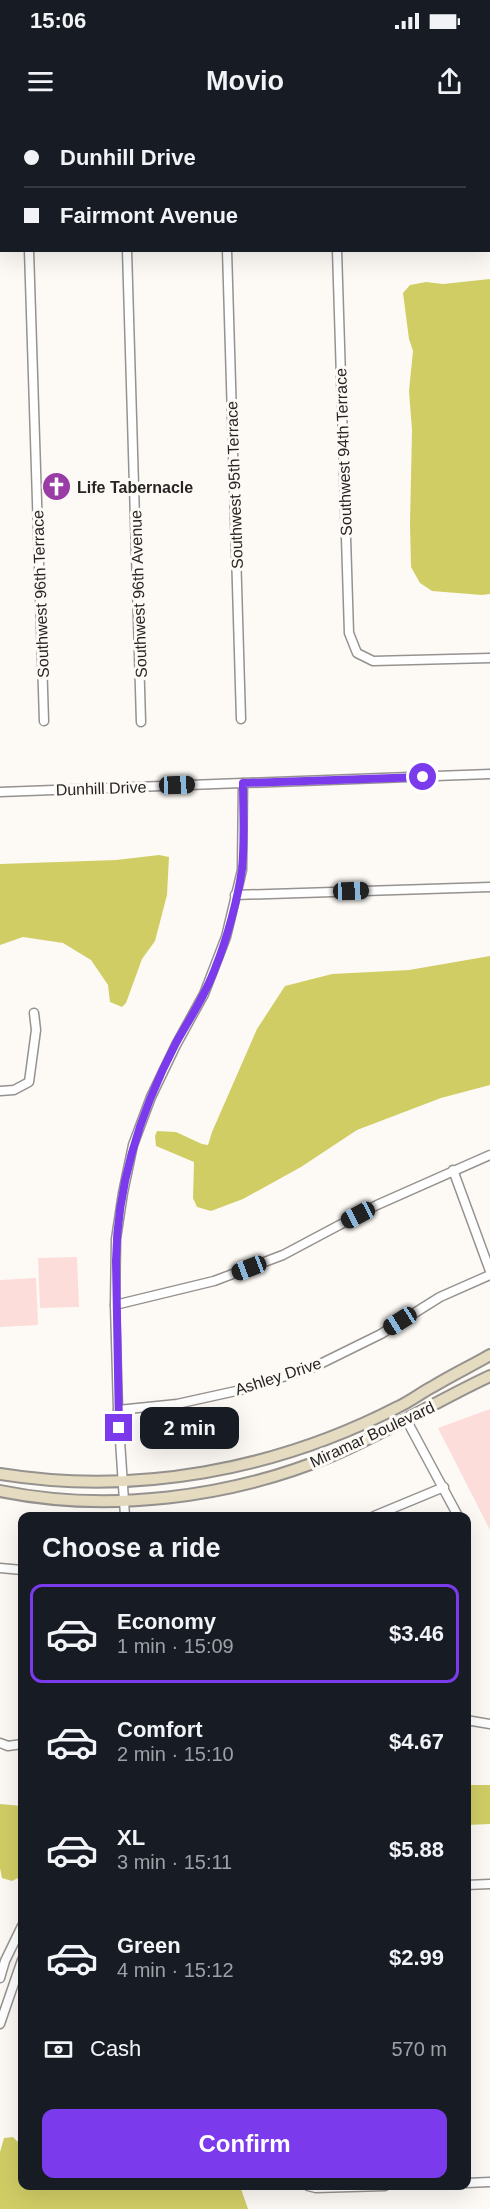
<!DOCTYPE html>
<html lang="en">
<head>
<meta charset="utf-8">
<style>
	body { margin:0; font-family:Arial,sans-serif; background:#20242c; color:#f1f3f6; height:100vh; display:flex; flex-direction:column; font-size:22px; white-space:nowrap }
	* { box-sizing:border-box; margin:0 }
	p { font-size:20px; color:#9ea1a6 }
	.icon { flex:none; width:33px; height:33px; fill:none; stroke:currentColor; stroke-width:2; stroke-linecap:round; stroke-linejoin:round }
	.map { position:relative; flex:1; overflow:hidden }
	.details { position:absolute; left:18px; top:1392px; width:453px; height:678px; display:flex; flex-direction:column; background:#171b24; border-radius:12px; box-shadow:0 6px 24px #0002 }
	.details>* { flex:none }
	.banner { position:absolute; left:0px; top:0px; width:490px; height:132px; box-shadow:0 6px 24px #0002; display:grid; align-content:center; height:132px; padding:0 24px; background:#171b24 }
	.end { position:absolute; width:27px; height:27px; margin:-14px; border:8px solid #7c3aed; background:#fff; box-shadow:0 0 0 3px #fff }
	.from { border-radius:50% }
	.bubble { position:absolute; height:42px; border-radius:12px; background:#171b24; box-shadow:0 6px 24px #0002; font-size:20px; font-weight:600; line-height:42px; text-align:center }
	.car { position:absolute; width:18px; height:36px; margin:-18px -9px; border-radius:8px; box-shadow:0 0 4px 2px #0007; background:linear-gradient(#222 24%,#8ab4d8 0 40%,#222 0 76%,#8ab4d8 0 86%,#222 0) }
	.banner b { display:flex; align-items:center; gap:21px; height:57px; font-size:22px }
	.banner b+b { border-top:2px solid #363941 }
	.banner i { width:15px; height:15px; background:#f1f3f6 }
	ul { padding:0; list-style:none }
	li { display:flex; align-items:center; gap:18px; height:99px; margin:0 12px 9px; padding:0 12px; border:3px solid transparent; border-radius:12px }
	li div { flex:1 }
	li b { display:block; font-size:22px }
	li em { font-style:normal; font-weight:600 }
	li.active { border-color:#7c3aed }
	li>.icon { width:54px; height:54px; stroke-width:1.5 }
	h2 { padding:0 24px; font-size:27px; line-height:72px }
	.pay { display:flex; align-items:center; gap:15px; height:66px; padding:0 24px; font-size:22px }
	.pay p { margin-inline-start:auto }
	.cta { display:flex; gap:12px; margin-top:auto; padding:12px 24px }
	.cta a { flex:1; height:69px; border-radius:12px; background:#7c3aed; color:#fff; font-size:24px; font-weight:600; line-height:69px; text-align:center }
	.status { display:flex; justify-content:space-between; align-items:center; height:42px; padding:0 30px; background:#171b24; direction:ltr }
	.status svg { height:16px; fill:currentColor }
	header { display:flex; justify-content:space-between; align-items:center; height:78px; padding:0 24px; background:#171b24; font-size:27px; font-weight:600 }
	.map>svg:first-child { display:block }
</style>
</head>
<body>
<div class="status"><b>15:06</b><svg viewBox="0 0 49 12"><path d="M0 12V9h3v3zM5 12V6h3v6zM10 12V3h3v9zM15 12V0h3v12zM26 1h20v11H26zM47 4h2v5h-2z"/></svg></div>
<header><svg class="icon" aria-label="menu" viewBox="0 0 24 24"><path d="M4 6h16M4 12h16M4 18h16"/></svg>Movio<svg class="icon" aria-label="share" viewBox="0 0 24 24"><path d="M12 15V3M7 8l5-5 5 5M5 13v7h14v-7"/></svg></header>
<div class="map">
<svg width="490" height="2089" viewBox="0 0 490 2089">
	<rect width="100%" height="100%" fill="#fdfaf6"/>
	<g fill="#fcddda">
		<path d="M77,1137L79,1187L40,1188L38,1138Z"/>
		<path d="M36,1158L38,1205L0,1207V1160Z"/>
		<path d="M490,1289V1410L438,1308Z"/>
	</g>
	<g fill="#d1cd65">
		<path d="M490,159V474L482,475L432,471L420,463L411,447L410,404L412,310L409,271L413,231L409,219L403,173L410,165L426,162L443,164Z"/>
		<path d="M159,735L169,737L167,775L155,821L142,839L126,883L122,887L110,882L108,865L91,840L63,823L23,817L0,825V744L116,740Z"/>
		<path d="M490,836V965L441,978L357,1010L301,1047L243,1079L211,1091L197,1087L193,1078L194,1042L156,1026L155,1016L157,1011L176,1012L202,1024L208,1025L212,1012L257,909L285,866L332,854L409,850Z"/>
		<path d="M466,1665H490V1704L467,1705Z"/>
		<path d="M0,1684L22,1686V1756L12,1761L2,1758L0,1748Z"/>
		<path d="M13,2017L22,2026V2066H240L248,2089H0V2032L4,2018Z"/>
	</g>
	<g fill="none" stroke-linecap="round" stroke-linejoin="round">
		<defs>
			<g id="street">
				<path d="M225,0V2"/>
				<path d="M473,0V2"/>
				<path d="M459,2V0"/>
				<path d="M489,92H490"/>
				<path d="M29,130L44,601"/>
				<path d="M127,130L141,602"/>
				<path d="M227,130L241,599"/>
				<path d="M337,130L349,513L357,533L373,541L490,538"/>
				<path d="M0,672L490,654"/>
				<path d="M235,775L490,767"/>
				<path d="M0,971L14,970L29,962L36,910L34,893"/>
				<path d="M453,1050L490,1151"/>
				<path d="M115,1185L214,1161L283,1135L377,1085L490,1035"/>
				<path d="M118,1290L177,1284L245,1269L314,1247L381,1214L440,1177L490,1155"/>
				<path d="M407,1301L458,1396"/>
				<path d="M125,1396L118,1290L115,1185L116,1119L123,1073L133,1025L151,977L176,925L204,874L226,817L242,750L243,663"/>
				<path d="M374,1396L444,1367"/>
				<path d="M0,1448L22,1450"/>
				<path d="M466,1600L490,1604"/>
				<path d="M0,1623L8,1626L22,1624"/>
				<path d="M466,1765L490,1764"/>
				<path d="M0,1858L5,1841L22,1806"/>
				<path d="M0,1904L22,1840"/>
				<path d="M466,2063L490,2062"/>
				<path d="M308,2066L316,2068L385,2066"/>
			</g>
			<g id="secondary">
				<path d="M132,2L206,0"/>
				<path d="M0,5H2"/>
				<path d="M489,9H490"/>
				<path d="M0,26H2"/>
				<path d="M0,1354C136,1376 276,1350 398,1287C411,1281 422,1272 434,1266C452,1255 471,1246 490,1235"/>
				<path d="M0,1371C108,1393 230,1378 331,1336C386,1313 436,1281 490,1256"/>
			</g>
		</defs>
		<use href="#street" stroke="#95928f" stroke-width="11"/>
		<use href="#secondary" stroke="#95928f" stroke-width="14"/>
		<use href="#street" stroke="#fff" stroke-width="8"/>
		<use href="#secondary" stroke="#e5dbc1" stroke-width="10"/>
	</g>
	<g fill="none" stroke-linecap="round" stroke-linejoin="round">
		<path stroke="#7c3aed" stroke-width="8" d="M119,1308L116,1141C117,1065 141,990 176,923C190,898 206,874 216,846C227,819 238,778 242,749C245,721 243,691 243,663L423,657"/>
	</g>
	<defs>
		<symbol id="church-disc" viewBox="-11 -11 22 22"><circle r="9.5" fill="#993ca6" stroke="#fdfaf6"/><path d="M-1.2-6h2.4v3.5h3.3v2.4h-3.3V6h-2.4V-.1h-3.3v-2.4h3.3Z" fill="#fff"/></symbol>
	</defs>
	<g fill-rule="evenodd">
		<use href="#church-disc" x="40" y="350" width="33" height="33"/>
	</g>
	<g text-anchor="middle" stroke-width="6" stroke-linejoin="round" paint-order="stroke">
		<g font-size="16" fill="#262524" stroke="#fdfaf6">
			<text transform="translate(343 332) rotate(-92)" y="6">Southwest 94th Terrace</text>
			<text transform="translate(234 365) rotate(-92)" y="6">Southwest 95th Terrace</text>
			<text transform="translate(40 474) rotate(-92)" y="6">Southwest 96th Terrace</text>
			<text transform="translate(138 474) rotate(-92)" y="6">Southwest 96th Avenue</text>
			<text transform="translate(101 668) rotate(-2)" y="6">Dunhill Drive</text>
			<text transform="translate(278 1256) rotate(-18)" y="6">Ashley Drive</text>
			<text transform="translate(372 1314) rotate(-25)" y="6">Miramar Boulevard</text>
		</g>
		<g font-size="16" font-weight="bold" fill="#262524" stroke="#fdfaf6" text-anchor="start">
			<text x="77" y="373">Life Tabernacle</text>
		</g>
	</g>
</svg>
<i class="end from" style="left:423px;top:657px"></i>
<i class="end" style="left:119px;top:1308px"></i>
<div class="bubble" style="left:140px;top:1287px;width:99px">2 min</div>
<i class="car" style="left:177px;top:665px;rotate:88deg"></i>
<i class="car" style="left:351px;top:771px;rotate:88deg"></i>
<i class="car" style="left:358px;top:1095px;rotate:242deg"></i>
<i class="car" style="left:249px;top:1148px;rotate:249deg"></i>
<i class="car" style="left:400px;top:1201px;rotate:238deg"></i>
<div class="banner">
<b><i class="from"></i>Dunhill Drive</b>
<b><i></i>Fairmont Avenue</b>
</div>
<section class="details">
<h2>Choose a ride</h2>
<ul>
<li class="active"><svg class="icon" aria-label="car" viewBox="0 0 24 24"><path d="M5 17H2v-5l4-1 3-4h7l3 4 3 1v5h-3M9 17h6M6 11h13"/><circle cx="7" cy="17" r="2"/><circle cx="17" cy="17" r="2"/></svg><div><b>Economy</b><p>1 min · 15:09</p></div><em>$3.46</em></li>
<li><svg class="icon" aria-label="car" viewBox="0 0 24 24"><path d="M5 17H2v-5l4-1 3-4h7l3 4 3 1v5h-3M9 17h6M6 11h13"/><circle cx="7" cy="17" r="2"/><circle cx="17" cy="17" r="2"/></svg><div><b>Comfort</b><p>2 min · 15:10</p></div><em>$4.67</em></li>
<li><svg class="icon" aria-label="car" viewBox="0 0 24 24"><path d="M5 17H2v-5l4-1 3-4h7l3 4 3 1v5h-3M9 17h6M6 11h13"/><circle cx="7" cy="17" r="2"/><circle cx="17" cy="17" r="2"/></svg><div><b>XL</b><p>3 min · 15:11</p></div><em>$5.88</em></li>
<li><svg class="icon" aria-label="car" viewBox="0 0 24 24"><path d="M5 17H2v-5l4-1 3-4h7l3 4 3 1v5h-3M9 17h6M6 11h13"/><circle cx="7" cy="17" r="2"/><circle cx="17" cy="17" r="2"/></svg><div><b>Green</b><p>4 min · 15:12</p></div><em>$2.99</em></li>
</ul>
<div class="pay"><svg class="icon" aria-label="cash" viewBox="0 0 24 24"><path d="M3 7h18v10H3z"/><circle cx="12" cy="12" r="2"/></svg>Cash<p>570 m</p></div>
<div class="cta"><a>Confirm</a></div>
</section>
</div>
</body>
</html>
